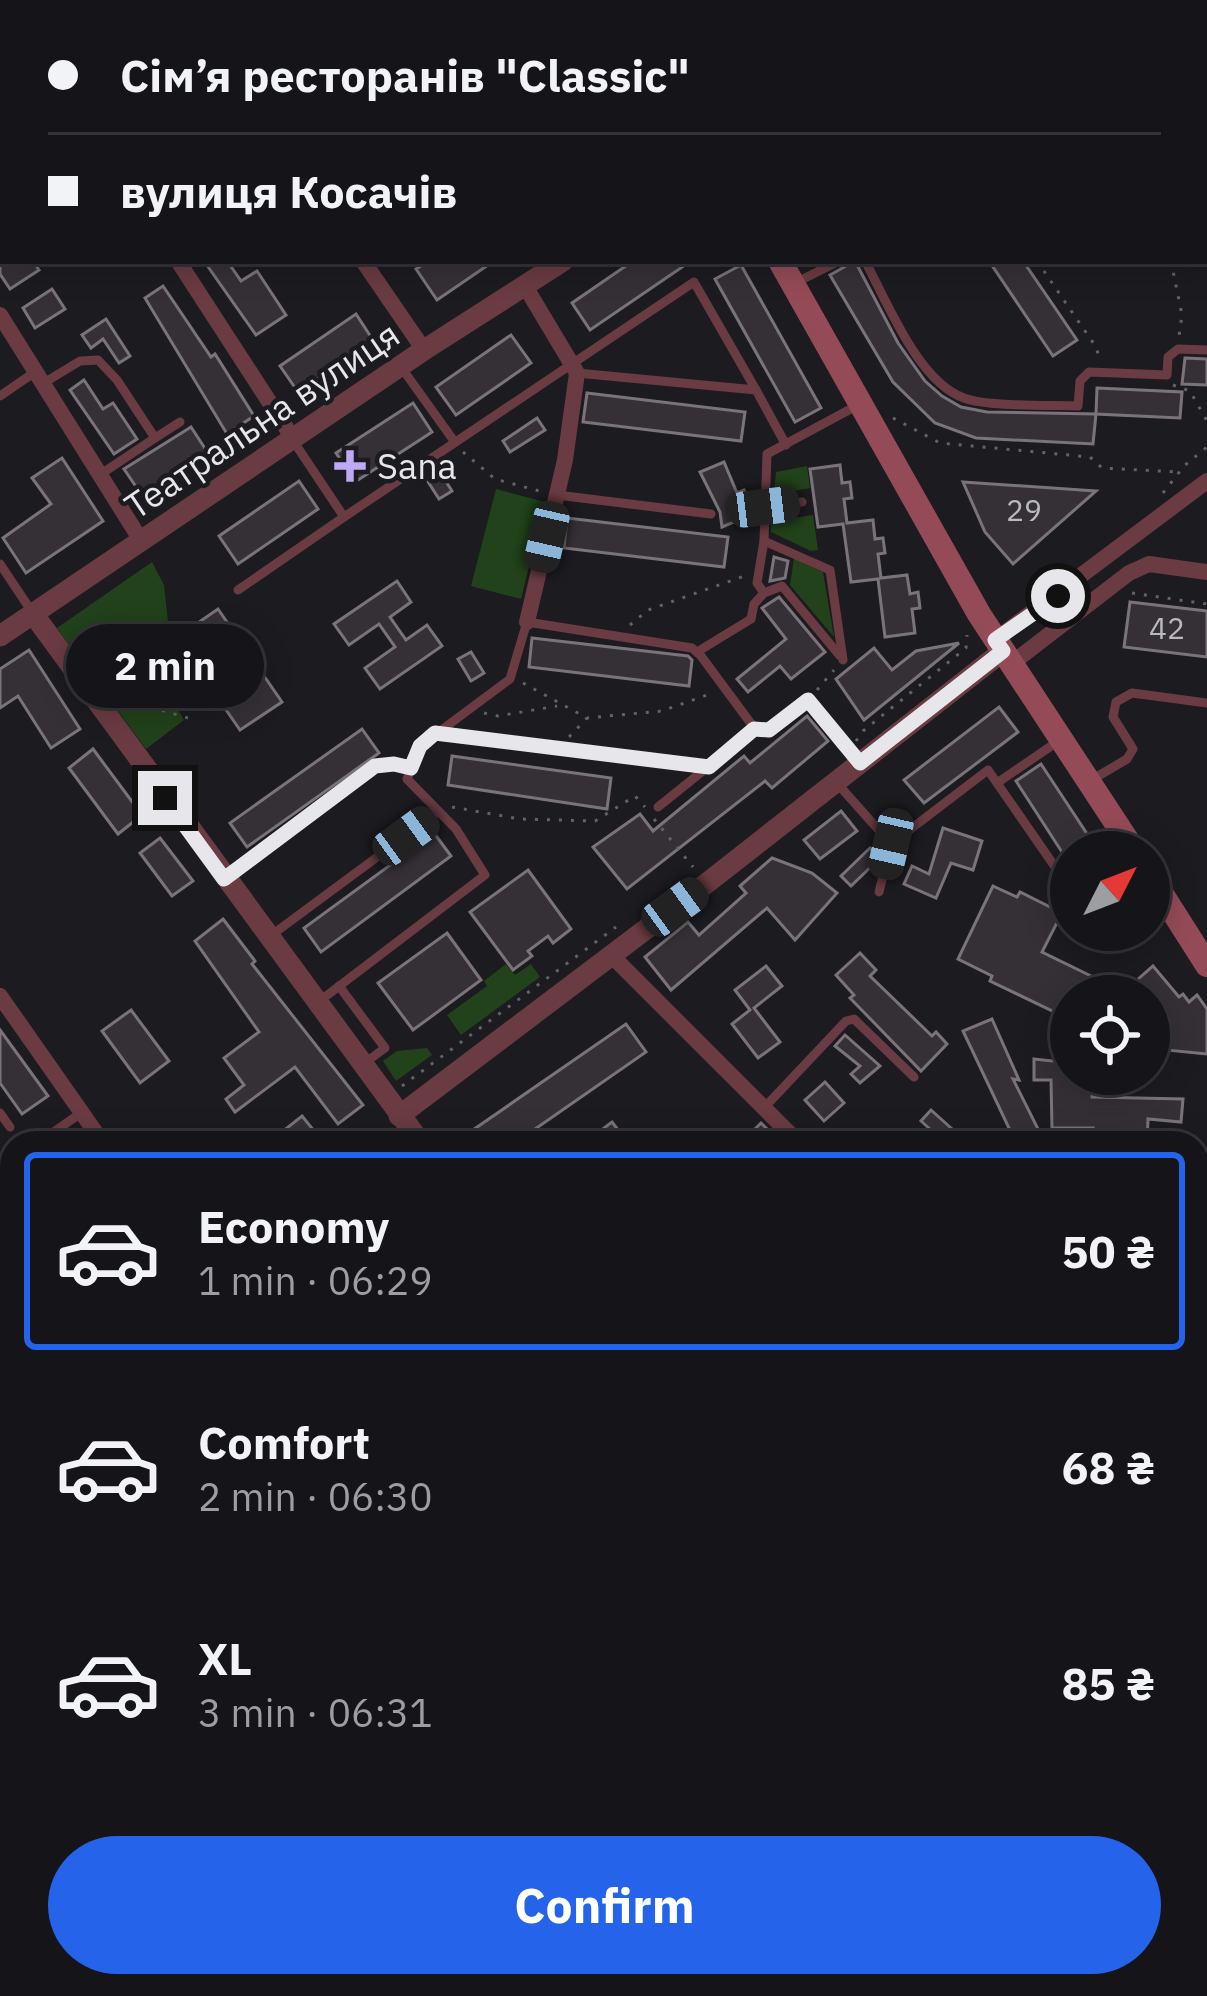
<!DOCTYPE html>
<html lang="en">
<head>
<meta charset="utf-8">
<style>
	body { margin:0; font-family:"IBM Plex Sans",sans-serif; background:#1e1d21; color:#f1f3f6; height:100vh; display:flex; flex-direction:column; font-size:45px; white-space:nowrap }
	* { box-sizing:border-box; margin:0 }
	p { font-size:39px; color:#9d9ea2 }
	.icon { flex:none; width:66px; height:66px; fill:none; stroke:currentColor; stroke-width:2; stroke-linecap:round; stroke-linejoin:round }
	.map { position:relative; flex:1; overflow:hidden }
	.details { position:absolute; left:0px; top:1131px; width:1209px; height:867px; display:flex; flex-direction:column; background:#151418; border-radius:36px 36px 0 0; box-shadow:0 6px 30px #0003,0 0 0 3px #343337 }
	.details>* { flex:none }
	.hud { position:absolute; left:0px; top:0px; width:1209px; height:264px; box-shadow:0 6px 30px #0003,0 0 0 3px #343337; display:grid; align-content:center; height:264px; padding:0 48px; background:#151418 }
	.needle { width:78px; rotate:48deg }
	.tools { position:absolute; left:1050px; top:831px; display:grid; gap:24px }
	.tools a { display:grid; place-items:center; width:120px; height:120px; border-radius:50%; background:#151418; box-shadow:0 6px 30px #0003,0 0 0 3px #343337; font-size:60px }
	.end { position:absolute; width:54px; height:54px; margin:-27px; border:15px solid #e7e7eb; background:#111; box-shadow:0 0 0 6px #111 }
	.from { border-radius:50% }
	.bubble { position:absolute; height:84px; border-radius:42px; background:#151418; box-shadow:0 6px 30px #0003,0 0 0 3px #343337; font-size:39px; font-weight:800; line-height:84px; text-align:center }
	.car { position:absolute; width:36px; height:72px; margin:-36px -18px; border-radius:15px; box-shadow:0 0 9px 3px #0007; background:linear-gradient(#222 24%,#8ab4d8 0 40%,#222 0 76%,#8ab4d8 0 86%,#222 0) }
	.hud b { display:flex; align-items:center; gap:42px; height:114px; font-size:45px }
	.hud b+b { border-top:3px solid #343337 }
	.hud i { width:30px; height:30px; background:#f1f3f6 }
	ul { padding:21px 0 0; list-style:none }
	li { display:flex; align-items:center; gap:36px; height:198px; margin:0 24px 18px; padding:0 24px; border:6px solid transparent; border-radius:12px }
	li div { flex:1 }
	li b { display:block; font-size:45px }
	li em { font-style:normal; font-weight:800 }
	li.on { border-color:#2563eb }
	li>.icon { width:108px; height:108px; stroke-width:1.5 }
	.button { display:flex; gap:24px; margin-top:auto; padding:24px 48px }
	.button a { flex:1; height:138px; border-radius:72px; background:#2563eb; color:#fff; font-size:48px; font-weight:800; line-height:138px; text-align:center }
	.map>svg:first-child { display:block }
</style>
</head>
<body>
<div class="map">
<svg width="1207" height="1996" viewBox="0 0 1207 1996">
	<rect width="100%" height="100%" fill="#1c1b20"/>
	<g fill="#21421a">
		<path d="M807,466L810,488L774,495L776,472Z"/>
		<path d="M496,489L545,502L521,599L471,586Z"/>
		<path d="M813,515L818,550L811,551L771,532V521Z"/>
		<path d="M794,558L823,572L834,637L790,585Z"/>
		<path d="M152,562L164,585L170,640L189,682L170,695L184,720L146,749L57,628Z"/>
		<path d="M506,964L515,975L531,964L540,977L461,1035L447,1015L487,986L484,981Z"/>
		<path d="M427,1048L432,1055L396,1081L383,1061L397,1051Z"/>
		<path d="M12,1430V1722L1,1725L9,1667L0,1634V1439Z"/>
	</g>
	<g fill="#353035" stroke="#7a747a" stroke-width="3">
		<path d="M0,261H33L39,270L10,289L0,274Z"/>
		<path d="M204,261H236L230,265L241,281L257,271L286,315L256,335Z"/>
		<path d="M429,261H494L437,300L416,269Z"/>
		<path d="M633,261H691L590,330L572,303Z"/>
		<path d="M855,261L898,343L925,381L942,396L961,407L987,412L1096,414L1093,444L976,438L935,423L893,382L830,275Z"/>
		<path d="M989,261H1023L1077,340L1053,356Z"/>
		<path d="M741,265L821,408L795,422L715,279Z"/>
		<path d="M163,286L211,357L215,354L254,416L227,434L145,298Z"/>
		<path d="M52,289L65,309L35,328L23,308Z"/>
		<path d="M356,314L373,340L298,392L280,366Z"/>
		<path d="M106,319L130,356L119,363L103,339L91,348L82,335Z"/>
		<path d="M511,335L531,363L456,415L436,387Z"/>
		<path d="M1185,358L1207,359V385L1182,384Z"/>
		<path d="M84,380L103,409L113,403L137,439L114,454L70,390Z"/>
		<path d="M1097,388L1182,392L1180,418L1096,414Z"/>
		<path d="M587,393L745,412L741,441L583,422Z"/>
		<path d="M413,403L432,432L355,482L336,453Z"/>
		<path d="M537,418L545,430L510,452L503,441Z"/>
		<path d="M191,427L208,453L143,497L124,469Z"/>
		<path d="M62,458L103,521L26,573L3,538L51,504L32,478Z"/>
		<path d="M724,462L737,493L744,490L753,514L722,527L720,512L700,472Z"/>
		<path d="M840,465L842,483L850,482L852,498L844,499L847,523L873,520L875,539L883,538L885,553L878,554L881,578L907,575L910,594L918,592L920,608L912,609L915,633L885,637L878,579L851,582L843,524L818,527L810,469Z"/>
		<path d="M438,469L452,491L439,499L425,477Z"/>
		<path d="M299,481L318,509L238,564L219,536Z"/>
		<path d="M963,482L1096,491L1013,564L985,532Z"/>
		<path d="M567,518L728,537L724,567L564,548Z"/>
		<path d="M774,557L788,561L785,578L770,581Z"/>
		<path d="M397,581L411,602L390,617L406,640L427,625L442,646L380,689L365,668L395,647L379,624L349,645L334,624Z"/>
		<path d="M779,597L825,652L791,679L780,666L748,692L737,679L786,639L762,608Z"/>
		<path d="M1130,602L1207,611V657L1124,647Z"/>
		<path d="M218,609L282,702L240,730L213,691L184,709L176,696L204,678L176,638Z"/>
		<path d="M532,638L688,656L692,660L689,686L529,667Z"/>
		<path d="M959,643L864,720L836,679L874,648L892,670L916,651Z"/>
		<path d="M29,650L80,729L51,748L18,696L0,708V669Z"/>
		<path d="M471,652L484,673L471,681L458,659Z"/>
		<path d="M999,707L1018,732L924,803L904,780Z"/>
		<path d="M807,716L828,741L772,788L765,781L627,889L593,847L640,814L653,831L744,756L750,763Z"/>
		<path d="M362,729L379,753L247,847L230,823Z"/>
		<path d="M93,749L142,815L118,834L69,768Z"/>
		<path d="M452,756L611,778L607,809L448,785Z"/>
		<path d="M1041,764L1099,852H1071V866L1016,781Z"/>
		<path d="M841,811L857,831L820,859L804,840Z"/>
		<path d="M943,828L982,841L973,870L951,863L936,898L904,884L912,866L929,874Z"/>
		<path d="M434,833L451,856L321,952L304,928Z"/>
		<path d="M160,838L193,881L172,896L140,853Z"/>
		<path d="M870,848L878,860L851,886L841,876Z"/>
		<path d="M772,858L812,873L837,893L795,940L767,908L671,990L645,957L688,922L699,935L746,893L740,886Z"/>
		<path d="M528,870L571,929L553,943L548,936L528,951L532,956L513,970L470,912Z"/>
		<path d="M993,886L1017,897L1020,892L1062,913L1042,952L1132,996H1071V1020L990,981L992,976L958,959Z"/>
		<path d="M223,919L255,961L252,964L363,1105L338,1124L295,1067L235,1112L226,1099L244,1085L224,1058L259,1032L195,941Z"/>
		<path d="M447,933L481,980L413,1030L378,983Z"/>
		<path d="M860,953L876,970L870,976L932,1036L936,1032L947,1044L921,1071L850,998L854,995L836,975Z"/>
		<path d="M766,966L782,986L754,1008L780,1042L758,1058L732,1024L750,1010L735,990Z"/>
		<path d="M1153,966L1179,997L1183,994L1189,1002L1197,995L1207,1009V1054L1166,1050L1168,1025L1135,982Z"/>
		<path d="M131,1010L169,1061L140,1083L102,1031Z"/>
		<path d="M992,1019L1019,1080L1013,1079L1045,1143H1016L963,1031Z"/>
		<path d="M626,1024L646,1052L515,1143H477L470,1132Z"/>
		<path d="M0,1030L48,1096L22,1114L0,1083Z"/>
		<path d="M845,1035L880,1066L860,1083L851,1074L860,1066L835,1046Z"/>
		<path d="M1034,1059L1071,1063V1074H1094L1092,1097L1183,1099L1181,1122L1148,1119L1147,1143H1091L1093,1128H1052L1051,1080H1034Z"/>
		<path d="M825,1082L844,1103L824,1121L805,1100Z"/>
		<path d="M931,1110L951,1128L941,1139L921,1121Z"/>
		<path d="M302,1116L319,1137L311,1143H268Z"/>
		<path d="M612,1122L628,1143H584Z"/>
		<path d="M761,1123L781,1143H741Z"/>
		<path d="M12,1172V1210L0,1218V1180Z"/>
		<path d="M12,1310V1353L0,1362V1319Z"/>
		<path d="M9,1649L12,1689L0,1694V1650Z"/>
		<path d="M12,1844V1888L5,1889L0,1846Z"/>
	</g>
	<g fill="none" stroke-linecap="round" stroke-linejoin="round">
		<g stroke="#636267" stroke-width="3" stroke-dasharray="3 9" stroke-linecap="butt">
			<path d="M1037,261L1096,347L1100,360"/>
			<path d="M1171,261L1182,315L1179,336"/>
			<path d="M1173,385L1190,391L1207,421"/>
			<path d="M893,418L940,443L1090,457L1102,468L1178,472"/>
			<path d="M463,452L495,479L543,492"/>
			<path d="M1163,493L1184,466L1207,447"/>
			<path d="M1132,593L1207,604"/>
			<path d="M630,625L648,610L747,575"/>
			<path d="M100,675L156,636"/>
			<path d="M523,683L587,718L662,711L710,694"/>
			<path d="M817,690L834,670"/>
			<path d="M116,697L195,720"/>
			<path d="M484,713L498,716L557,706"/>
			<path d="M569,737L587,718"/>
			<path d="M856,741L863,731L966,648L967,635"/>
			<path d="M452,807L520,819L595,821L635,796L645,807"/>
			<path d="M654,819L693,867"/>
			<path d="M402,1086L616,927"/>
			<path d="M0,1533L12,1526"/>
			<path d="M0,1564L12,1561"/>
			<path d="M0,1609L12,1612"/>
			<path d="M2,1766L12,1734"/>
		</g>
		<g stroke="#6a3b42" stroke-width="9">
			<path d="M871,0L873,3"/>
			<path d="M1067,0L1069,3"/>
			<path d="M809,3L813,0"/>
			<path d="M865,261C887,301 918,382 964,398C988,407 1049,405 1078,406L1080,381L1089,372L1167,375L1168,357L1178,349L1207,350"/>
			<path d="M793,284L839,261"/>
			<path d="M401,367L454,441"/>
			<path d="M577,373L756,390L786,445"/>
			<path d="M42,384L80,361L98,360L117,380L155,438L180,422"/>
			<path d="M0,396L35,372"/>
			<path d="M294,442L344,517L694,282L756,390"/>
			<path d="M98,476L155,438"/>
			<path d="M557,495L711,514"/>
			<path d="M764,507L802,502"/>
			<path d="M764,541L830,570L843,660"/>
			<path d="M0,564L34,615"/>
			<path d="M238,590L344,517"/>
			<path d="M764,593L782,586L840,656"/>
			<path d="M697,652L751,619L754,604L764,593L757,583L764,541L767,454L860,404"/>
			<path d="M435,733L709,767"/>
			<path d="M1093,779L1127,759L1133,749L1113,717L1116,702L1132,693L1207,703"/>
			<path d="M836,782L891,844L988,770L1071,890"/>
			<path d="M997,783L1057,742"/>
			<path d="M658,807L755,729L769,730L808,700L859,763"/>
			<path d="M229,876L375,766L394,764L411,768"/>
			<path d="M879,892L891,844"/>
			<path d="M1099,930L1114,939L1128,930"/>
			<path d="M269,937L438,812"/>
			<path d="M339,986L385,1048L366,1062"/>
			<path d="M317,1003L485,875L456,829L407,779L420,746L510,679L527,622L692,648L701,656L755,729"/>
			<path d="M763,1109L846,1021L854,1019L914,1077"/>
			<path d="M0,1113L10,1127"/>
			<path d="M38,1143L81,1113"/>
			<path d="M169,1143L178,1136L184,1143"/>
			<path d="M0,1170L12,1161"/>
			<path d="M0,1306L12,1297"/>
			<path d="M522,1986L539,1988L538,1996"/>
			<path d="M89,1996V1986"/>
			<path d="M247,1996L248,1986"/>
			<path d="M360,1996L361,1986"/>
		</g>
		<path stroke="#6a3b42" stroke-width="14" d="M0,1414L12,1405"/>
		<g stroke="#6a3b42" stroke-width="16">
			<path d="M10,0L12,3"/>
			<path d="M942,3L947,0"/>
			<path d="M178,261L294,440"/>
			<path d="M363,261L424,350"/>
			<path d="M525,286L577,373L565,460L527,622"/>
			<path d="M0,315L142,542"/>
			<path d="M995,640L1207,481"/>
			<path d="M1011,664L1129,573L1149,564L1207,572"/>
			<path d="M611,955L799,1143"/>
			<path d="M0,996L103,1143"/>
			<path d="M0,1780L12,1781"/>
			<path d="M1197,1896L1207,1897"/>
			<path d="M577,1996L578,1986"/>
			<path d="M870,1996V1986"/>
		</g>
		<g stroke="#6a3b42" stroke-width="21">
			<path d="M34,615L421,1143"/>
			<path d="M0,636L424,350L563,261"/>
			<path d="M399,1116L707,883L1003,651"/>
			<path d="M1197,1520L1207,1522"/>
		</g>
		<g stroke="#954b57" stroke-width="24">
			<path d="M614,0L616,3"/>
			<path d="M780,261L979,614L1135,852"/>
			<path d="M1149,874L1207,965"/>
		</g>
		<defs>
			<path id="rail" d="M1197,1420L1207,1436"/>
		</defs>
		<use href="#rail" stroke="#939397" stroke-width="9"/>
		<use href="#rail" stroke="#1c1b20" stroke-width="4.5" stroke-dasharray="14" stroke-linecap="butt"/>
	</g>
	<g fill="none" stroke-linecap="round" stroke-linejoin="round">
		<path stroke="#e7e7eb" stroke-width="15" d="M165,798L224,879L375,766L394,764L411,768L420,746L435,733L709,767L754,729L769,730L808,700L860,763L1003,651L995,640L1058,596"/>
	</g>
	<path fill="#bea9f5" stroke="#1c1b20" stroke-width="4.5" d="M344 448h12v12h12v12h-12v12h-12v-12h-12v-12h12z"/>
	<g text-anchor="middle" stroke-width="9" stroke-linejoin="round" paint-order="stroke">
		<g font-size="30" fill="#bab9be">
			<text x="1024" y="521">29</text>
			<text x="1167" y="639">42</text>
		</g>
		<g font-size="36" fill="#e7e7eb" stroke="#1c1b20">
			<text transform="translate(262 420) rotate(-34)" y="13">Театральна вулиця</text>
		</g>
		<g font-size="36" fill="#e7e7eb" stroke="#1c1b20" text-anchor="start">
			<text x="377" y="479">Sana</text>
		</g>
	</g>
</svg>
<div class="tools">
<a><svg class="needle" viewBox="-14 -14 28 28"><path d="M0-13l5 13h-10z" fill="#e53935"/><path d="M0 13l5-13h-10z" fill="#9d9ea2"/></svg></a>
<a><svg class="icon" aria-label="locate" viewBox="0 0 24 24"><circle cx="12" cy="12" r="6"/><path d="M12 2v4M12 18v4M2 12h4M18 12h4"/></svg></a>
</div>
<i class="end from" style="left:1058px;top:596px"></i>
<i class="end" style="left:165px;top:798px"></i>
<div class="bubble" style="left:66px;top:624px;width:198px">2 min</div>
<i class="car" style="left:764px;top:507px;rotate:83deg"></i>
<i class="car" style="left:547px;top:537px;rotate:193deg"></i>
<i class="car" style="left:406px;top:836px;rotate:54deg"></i>
<i class="car" style="left:891px;top:844px;rotate:193deg"></i>
<i class="car" style="left:675px;top:907px;rotate:54deg"></i>
<div class="hud">
<b><i class="from"></i>Сім’я ресторанів &quot;Classic&quot;</b>
<b><i></i>вулиця Косачів</b>
</div>
<section class="details">
<ul>
<li class="on"><svg class="icon" aria-label="car" viewBox="0 0 24 24"><path d="M5 17H2v-5l4-1 3-4h7l3 4 3 1v5h-3M9 17h6M6 11h13"/><circle cx="7" cy="17" r="2"/><circle cx="17" cy="17" r="2"/></svg><div><b>Economy</b><p>1 min · 06:29</p></div><em>50 ₴</em></li>
<li><svg class="icon" aria-label="car" viewBox="0 0 24 24"><path d="M5 17H2v-5l4-1 3-4h7l3 4 3 1v5h-3M9 17h6M6 11h13"/><circle cx="7" cy="17" r="2"/><circle cx="17" cy="17" r="2"/></svg><div><b>Comfort</b><p>2 min · 06:30</p></div><em>68 ₴</em></li>
<li><svg class="icon" aria-label="car" viewBox="0 0 24 24"><path d="M5 17H2v-5l4-1 3-4h7l3 4 3 1v5h-3M9 17h6M6 11h13"/><circle cx="7" cy="17" r="2"/><circle cx="17" cy="17" r="2"/></svg><div><b>XL</b><p>3 min · 06:31</p></div><em>85 ₴</em></li>
</ul>
<div class="button"><a>Confirm</a></div>
</section>
</div>
</body>
</html>
